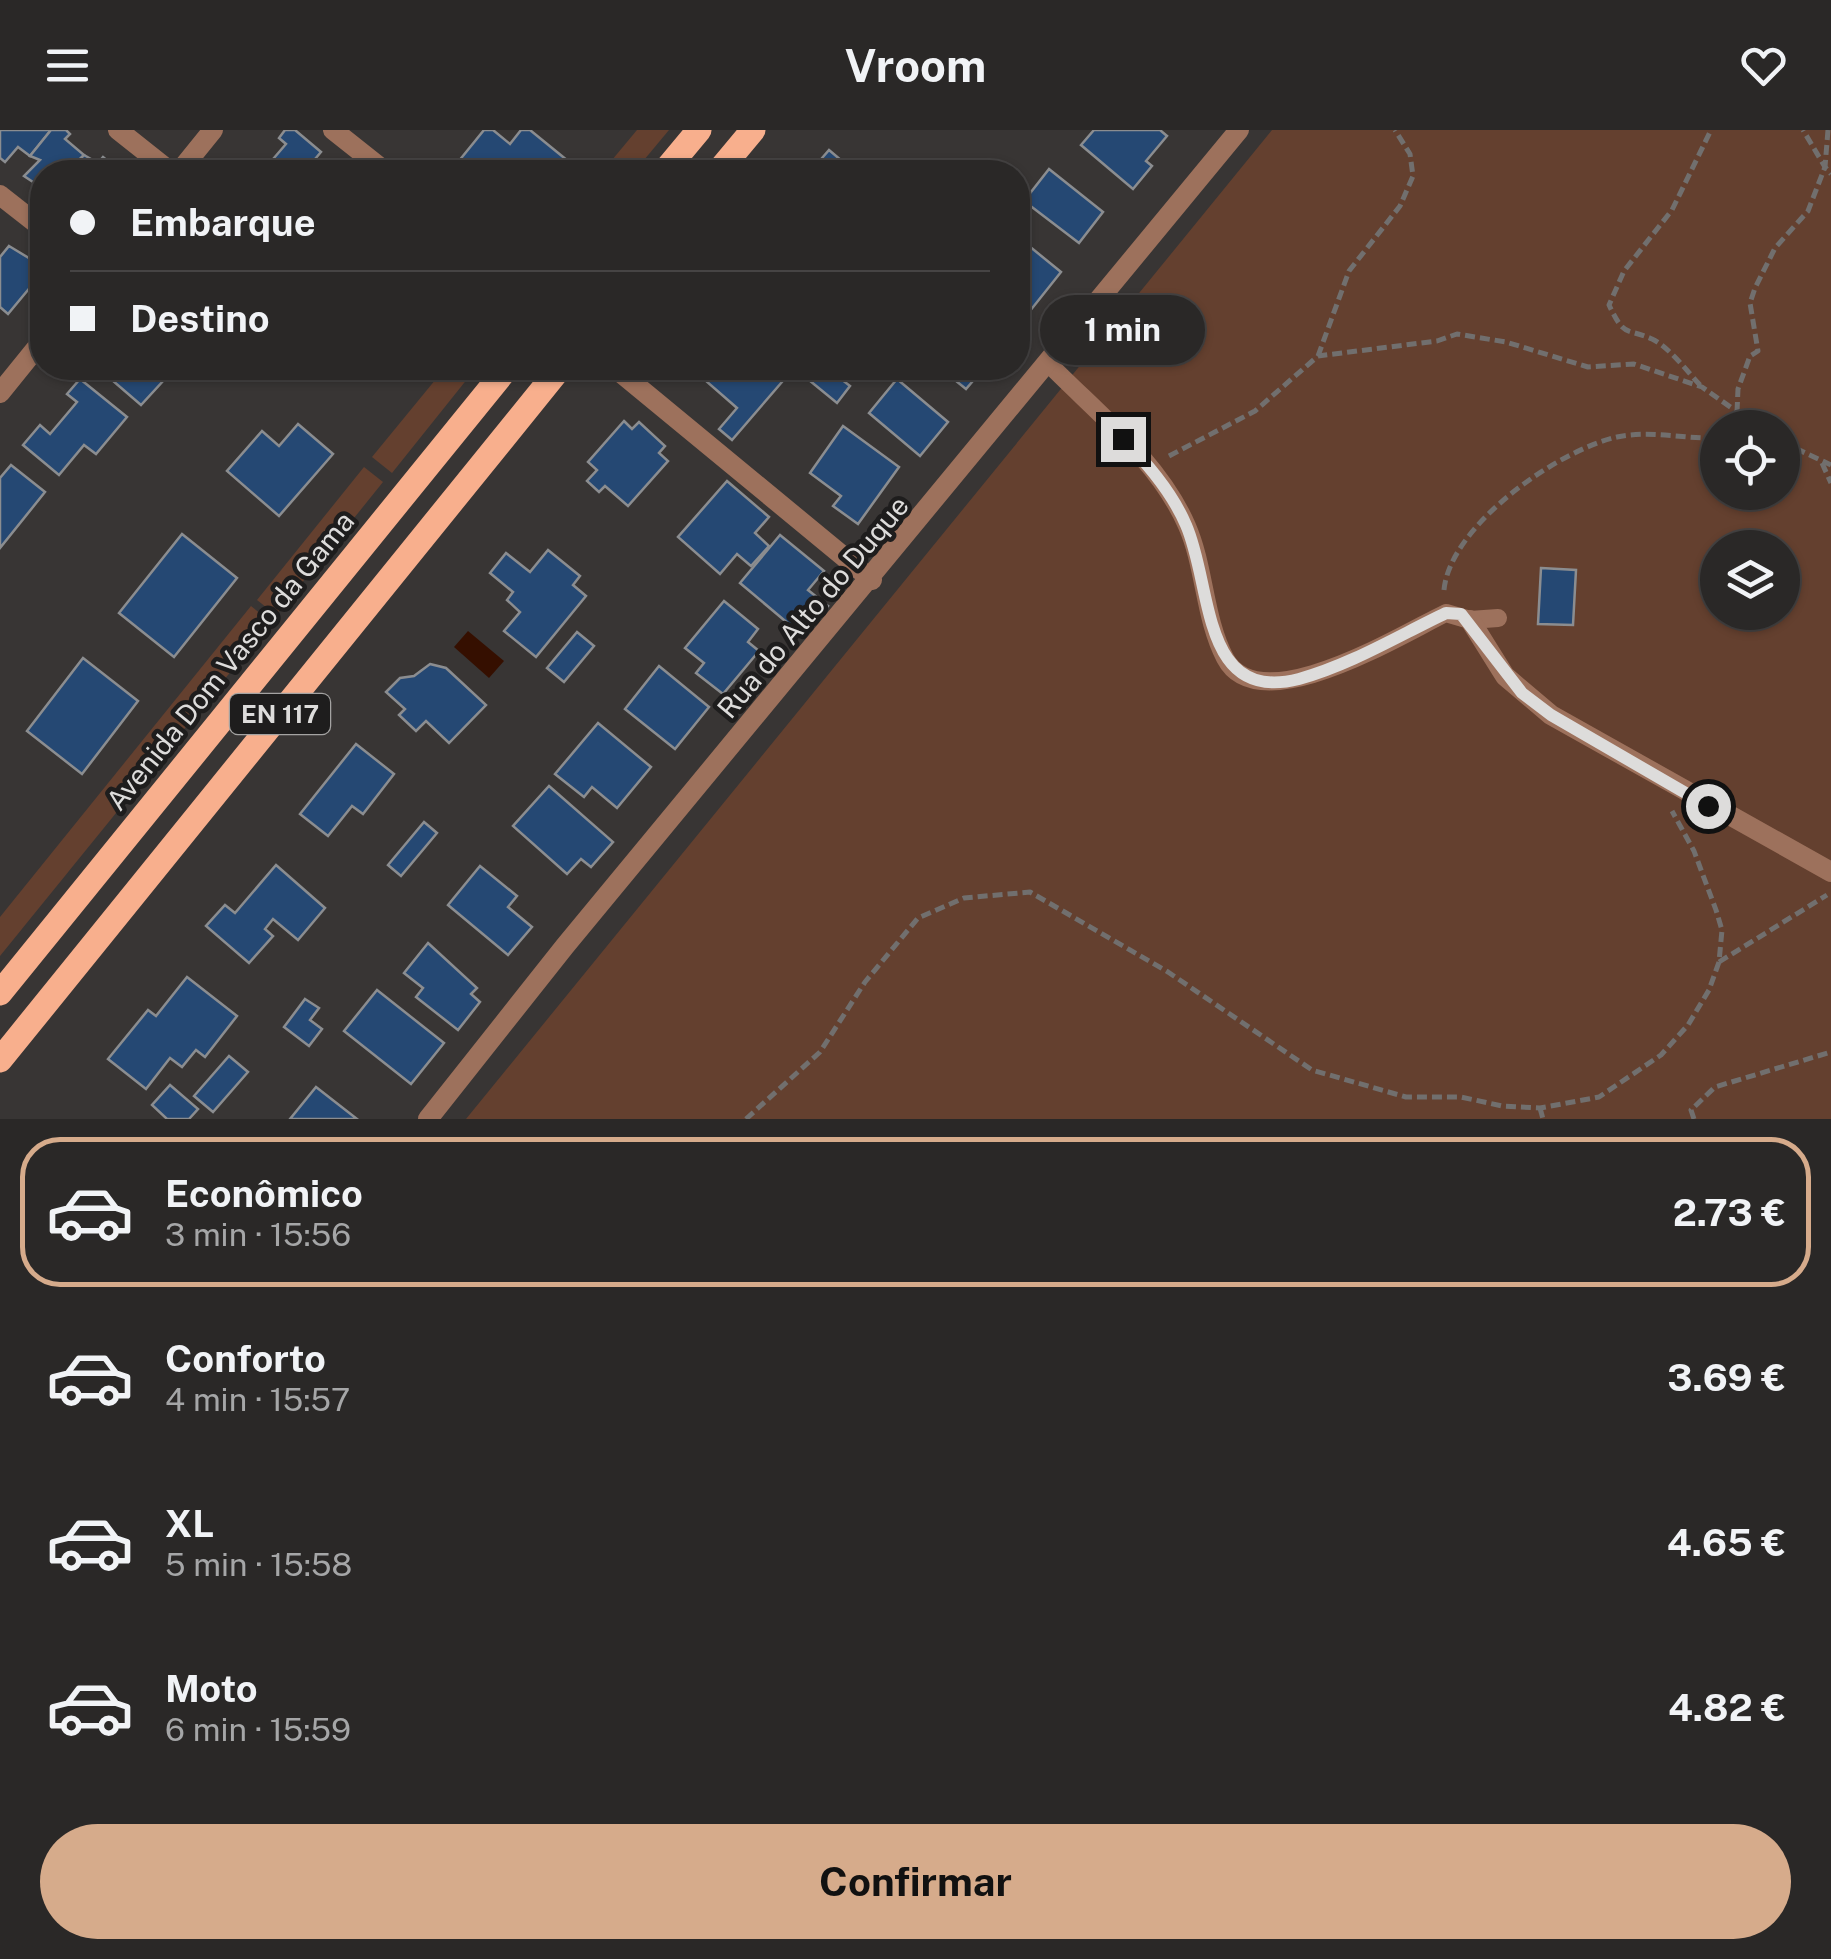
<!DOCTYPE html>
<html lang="pt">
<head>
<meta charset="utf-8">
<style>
	body { margin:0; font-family:"Public Sans",sans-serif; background:#32302f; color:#f1f3f6; height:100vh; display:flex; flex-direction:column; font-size:38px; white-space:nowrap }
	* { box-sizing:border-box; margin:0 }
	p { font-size:32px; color:#a5a6a7 }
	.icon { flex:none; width:55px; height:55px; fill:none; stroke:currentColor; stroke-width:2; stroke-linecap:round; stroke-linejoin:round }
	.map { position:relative; height:989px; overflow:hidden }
	.side { display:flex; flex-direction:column; background:#2a2827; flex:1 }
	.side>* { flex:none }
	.top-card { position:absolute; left:30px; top:30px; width:1000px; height:220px; border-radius:40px; box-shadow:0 2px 8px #0004,0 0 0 2px #464444; display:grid; align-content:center; height:220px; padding:0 40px; background:#2a2827 }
	.tools { position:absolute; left:1700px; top:280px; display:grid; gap:20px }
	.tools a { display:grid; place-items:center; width:100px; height:100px; border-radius:50%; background:#2a2827; box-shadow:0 2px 8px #0004,0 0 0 2px #464444; font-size:50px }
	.end { position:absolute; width:45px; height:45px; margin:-22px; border:12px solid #dddcdb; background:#111; box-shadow:0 0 0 5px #111 }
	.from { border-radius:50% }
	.bubble { position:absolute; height:70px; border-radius:35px; background:#2a2827; box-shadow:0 2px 8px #0004,0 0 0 2px #464444; font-size:32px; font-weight:700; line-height:70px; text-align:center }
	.top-card b { display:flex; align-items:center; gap:35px; height:95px; font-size:38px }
	.top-card b+b { border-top:2px solid #464444 }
	.top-card i { width:25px; height:25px; background:#f1f3f6 }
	ul { padding:18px 0 0; list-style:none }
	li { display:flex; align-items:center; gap:30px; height:150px; margin:0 20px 15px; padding:0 20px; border:5px solid transparent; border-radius:40px }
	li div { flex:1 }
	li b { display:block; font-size:38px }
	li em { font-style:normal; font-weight:700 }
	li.current { border-color:#d6ab8b }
	li>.icon { width:90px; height:90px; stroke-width:1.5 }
	.action { display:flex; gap:20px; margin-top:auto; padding:20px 40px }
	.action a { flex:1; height:115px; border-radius:60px; background:#d6ab8b; color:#111; font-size:40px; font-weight:700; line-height:115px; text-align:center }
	header { display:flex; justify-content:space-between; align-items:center; height:130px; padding:0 40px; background:#2a2827; font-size:45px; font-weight:700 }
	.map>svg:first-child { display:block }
</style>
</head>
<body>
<header><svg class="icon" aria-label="menu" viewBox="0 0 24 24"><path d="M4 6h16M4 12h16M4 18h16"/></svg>Vroom<svg class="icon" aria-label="heart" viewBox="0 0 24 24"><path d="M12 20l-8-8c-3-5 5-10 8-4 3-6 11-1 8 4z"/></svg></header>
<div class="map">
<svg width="1831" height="989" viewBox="0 0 1831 989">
	<rect width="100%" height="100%" fill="#383534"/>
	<g fill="#64402f" fill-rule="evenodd">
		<path d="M637,0H669L634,42H602Z"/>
		<path d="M1272,0H1831V989H466ZM1718,298H1782V362H1718ZM1718,418H1782V482H1718Z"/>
		<path d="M445,238H476L392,343L372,327Z"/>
		<path d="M364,337L383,352L276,485L257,470Z"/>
		<path d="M251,476L271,492L0,826V787Z"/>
	</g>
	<path fill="#350f00" d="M468,501L504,531L489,548L454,517Z"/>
	<g fill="#254873" stroke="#8b8d90" stroke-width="2.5">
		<path d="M0,0H51L30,26L18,17L5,32L0,28Z"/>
		<path d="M51,0H66L70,4L65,9L84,25L67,42H42L39,56L24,46L40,30L30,26Z"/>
		<path d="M285,0H295L321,22L304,42H262L286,14L279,8Z"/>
		<path d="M484,0H493L510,14L521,0H530L568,31L559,42H461L454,37Z"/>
		<path d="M1094,0H1160L1167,6L1146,31L1152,36L1133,59L1081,15Z"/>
		<path d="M829,20L855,42H810Z"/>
		<path d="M84,25L98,33L103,27L121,42H67Z"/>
		<path d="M1049,39L1103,82L1079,113L1024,71Z"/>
		<path d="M1018,107L1061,142L1022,191L1018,187Z"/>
		<path d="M9,116L42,136V143L8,184L0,177V127Z"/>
		<path d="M98,238H175L141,275Z"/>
		<path d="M718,238H794L732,310L719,299L737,278L706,251Z"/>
		<path d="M819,238H827L850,256L837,273L809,250Z"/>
		<path d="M940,238H984L966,259Z"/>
		<path d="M80,249L127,287L96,324L84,315L59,345L23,315L40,295L50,304L77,272L67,264Z"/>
		<path d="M897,249L948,292L920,326L869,283Z"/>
		<path d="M624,291L632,299L639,292L665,316L659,323L668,331L628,376L605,356L599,362L587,351L597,340L588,332Z"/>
		<path d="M298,294L333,324L279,386L227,341L262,301L279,316Z"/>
		<path d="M843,296L899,337L858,394L833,376L841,366L810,343Z"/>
		<path d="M11,335L45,362L0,418V348Z"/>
		<path d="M727,351L769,387L755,403L769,416L751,436L737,424L720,444L678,407Z"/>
		<path d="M182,404L237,448L174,527L119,483Z"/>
		<path d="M780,405L824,441L808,460L828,476L803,506L740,453Z"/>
		<path d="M548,420L580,446L573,455L586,466L536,527L504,501L520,482L507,470L513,462L490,443L506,423L530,442Z"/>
		<path d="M1541,438L1576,440L1573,495L1538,494Z"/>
		<path d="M724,471L758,499L748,512L759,521L723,564L696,543L704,533L685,518Z"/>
		<path d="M577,502L594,516L564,552L547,538Z"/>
		<path d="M83,528L138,571L82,644L27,601Z"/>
		<path d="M430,534L446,538L486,575L449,613L426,591L416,601L399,585L405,579L386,562L400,548L414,546Z"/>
		<path d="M659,536L709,577L675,619L625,579Z"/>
		<path d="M598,593L651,637L617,678L592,657L584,667L555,644Z"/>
		<path d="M356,614L394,644L363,684L352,676L328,706L300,684Z"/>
		<path d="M549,656L613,712L591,737L581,729L567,744L513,696Z"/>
		<path d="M424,692L437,703L401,746L388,735Z"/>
		<path d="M276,735L325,778L298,810L273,789L265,799L273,806L249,833L206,796L225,775L235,783Z"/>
		<path d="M480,736L517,766L508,777L532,797L508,825L448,775Z"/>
		<path d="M428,813L477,858L471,864L480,872L458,900L416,867L423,858L404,843Z"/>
		<path d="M187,847L237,886L205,927L196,920L182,937L170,928L146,959L108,929L148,880L156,886Z"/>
		<path d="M377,860L444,913L411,954L344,901Z"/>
		<path d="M305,869L319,878L310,890L322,899L309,916L284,897Z"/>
		<path d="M229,926L248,942L213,982L194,966Z"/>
		<path d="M170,955L198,979L189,989H167L152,975Z"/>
		<path d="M316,957L357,989H290Z"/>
	</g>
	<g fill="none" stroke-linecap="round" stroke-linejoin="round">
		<g stroke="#716f6e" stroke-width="5" stroke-dasharray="10 5" stroke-linecap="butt">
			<path d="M1828,0L1825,37L1831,44"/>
			<path d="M1318,226L1349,141L1400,76L1413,46L1410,24L1395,0"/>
			<path d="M1700,255C1687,241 1669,217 1652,209C1624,197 1625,208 1609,175L1624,141L1672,80L1711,0"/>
			<path d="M1737,282L1738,259L1750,226L1758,221L1750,173L1755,158L1775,118L1808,81L1825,37L1803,0"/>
			<path d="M1782,312L1831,335"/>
			<path d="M1169,326L1255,281L1318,226L1437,211L1457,204L1506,212L1588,237L1634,234L1702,257L1760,298"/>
			<path d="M1822,333L1831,353"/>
			<path d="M1444,460C1450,396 1556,321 1617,307C1650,300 1683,309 1718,308"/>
			<path d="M1719,832L1827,765"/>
			<path d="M1540,978L1543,989"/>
			<path d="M746,989L820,922L865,852L918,788L964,768L1030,762L1168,842L1312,940L1406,967H1461L1502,976L1540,978L1599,967L1661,925L1688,895L1709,860L1719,832L1722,800L1716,780L1694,721L1672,681"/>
			<path d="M1694,989L1691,980L1715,957L1831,922"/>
		</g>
		<path stroke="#9d715c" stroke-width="18" d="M1049,234C1097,283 1159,331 1187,396C1205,437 1204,488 1225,528C1259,593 1402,504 1446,483L1470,490L1498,488"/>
		<g stroke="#9d715c" stroke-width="20">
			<path d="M118,0L171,42"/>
			<path d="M333,0L386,42"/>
			<path d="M179,42L213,0"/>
			<path d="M0,65L42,98"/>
			<path d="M615,238L872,450"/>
			<path d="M0,263L42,211"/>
			<path d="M1470,490L1505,546L1551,585L1831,742"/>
			<path d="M428,989L565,816L1239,0"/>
		</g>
		<g stroke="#f8af8d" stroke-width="25">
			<path d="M664,42L699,0"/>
			<path d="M718,42L753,0"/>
			<path d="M0,863L507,238"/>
			<path d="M0,930L560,238"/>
		</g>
	</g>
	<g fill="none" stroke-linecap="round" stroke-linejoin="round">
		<path stroke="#dddcdb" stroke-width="12" d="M1123,309C1148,334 1172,362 1186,395C1213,456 1200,574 1299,549C1350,535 1398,506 1446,483L1461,484L1522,563L1551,585L1708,676"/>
	</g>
	<g text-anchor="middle" stroke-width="9" stroke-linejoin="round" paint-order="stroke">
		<rect fill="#1e1d1d" stroke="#a4a3a2" stroke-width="2.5" x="230" y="564" width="100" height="40" rx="8"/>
		<g font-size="25" font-weight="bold" fill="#dddcdb">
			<text x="280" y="593">EN 117</text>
		</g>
		<g font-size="28" fill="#dddcdb" stroke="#1e1d1d">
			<text transform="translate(813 477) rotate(-50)" y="10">Rua do Alto do Duque</text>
			<text transform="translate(230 531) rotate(-51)" y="10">Avenida Dom Vasco da Gama</text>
		</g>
	</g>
</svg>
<div class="tools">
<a><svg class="icon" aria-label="locate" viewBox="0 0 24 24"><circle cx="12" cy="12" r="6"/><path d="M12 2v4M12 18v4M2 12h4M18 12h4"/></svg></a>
<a><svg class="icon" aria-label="layers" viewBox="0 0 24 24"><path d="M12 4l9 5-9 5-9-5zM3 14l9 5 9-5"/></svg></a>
</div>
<i class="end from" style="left:1708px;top:676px"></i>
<i class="end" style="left:1123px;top:309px"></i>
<div class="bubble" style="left:1040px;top:165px;width:165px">1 min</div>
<div class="top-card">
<b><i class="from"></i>Embarque</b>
<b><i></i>Destino</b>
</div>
</div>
<section class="side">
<ul>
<li class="current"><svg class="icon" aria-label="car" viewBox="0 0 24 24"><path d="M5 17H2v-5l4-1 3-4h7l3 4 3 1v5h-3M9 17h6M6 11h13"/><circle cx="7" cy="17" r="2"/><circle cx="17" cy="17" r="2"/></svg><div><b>Econômico</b><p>3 min · 15:56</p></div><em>2.73 €</em></li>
<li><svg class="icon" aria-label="car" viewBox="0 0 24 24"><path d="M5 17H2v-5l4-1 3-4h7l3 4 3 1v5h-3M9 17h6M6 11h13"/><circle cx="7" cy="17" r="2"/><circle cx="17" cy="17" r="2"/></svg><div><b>Conforto</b><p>4 min · 15:57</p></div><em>3.69 €</em></li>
<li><svg class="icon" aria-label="car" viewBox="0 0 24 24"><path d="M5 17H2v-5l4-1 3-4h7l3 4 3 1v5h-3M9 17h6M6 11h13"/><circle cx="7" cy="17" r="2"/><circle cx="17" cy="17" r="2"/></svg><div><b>XL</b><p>5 min · 15:58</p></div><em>4.65 €</em></li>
<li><svg class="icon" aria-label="car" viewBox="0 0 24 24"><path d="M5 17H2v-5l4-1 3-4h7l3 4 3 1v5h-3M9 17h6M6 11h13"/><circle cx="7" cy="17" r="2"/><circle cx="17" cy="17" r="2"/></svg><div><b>Moto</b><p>6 min · 15:59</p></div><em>4.82 €</em></li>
</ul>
<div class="action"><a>Confirmar</a></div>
</section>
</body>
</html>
